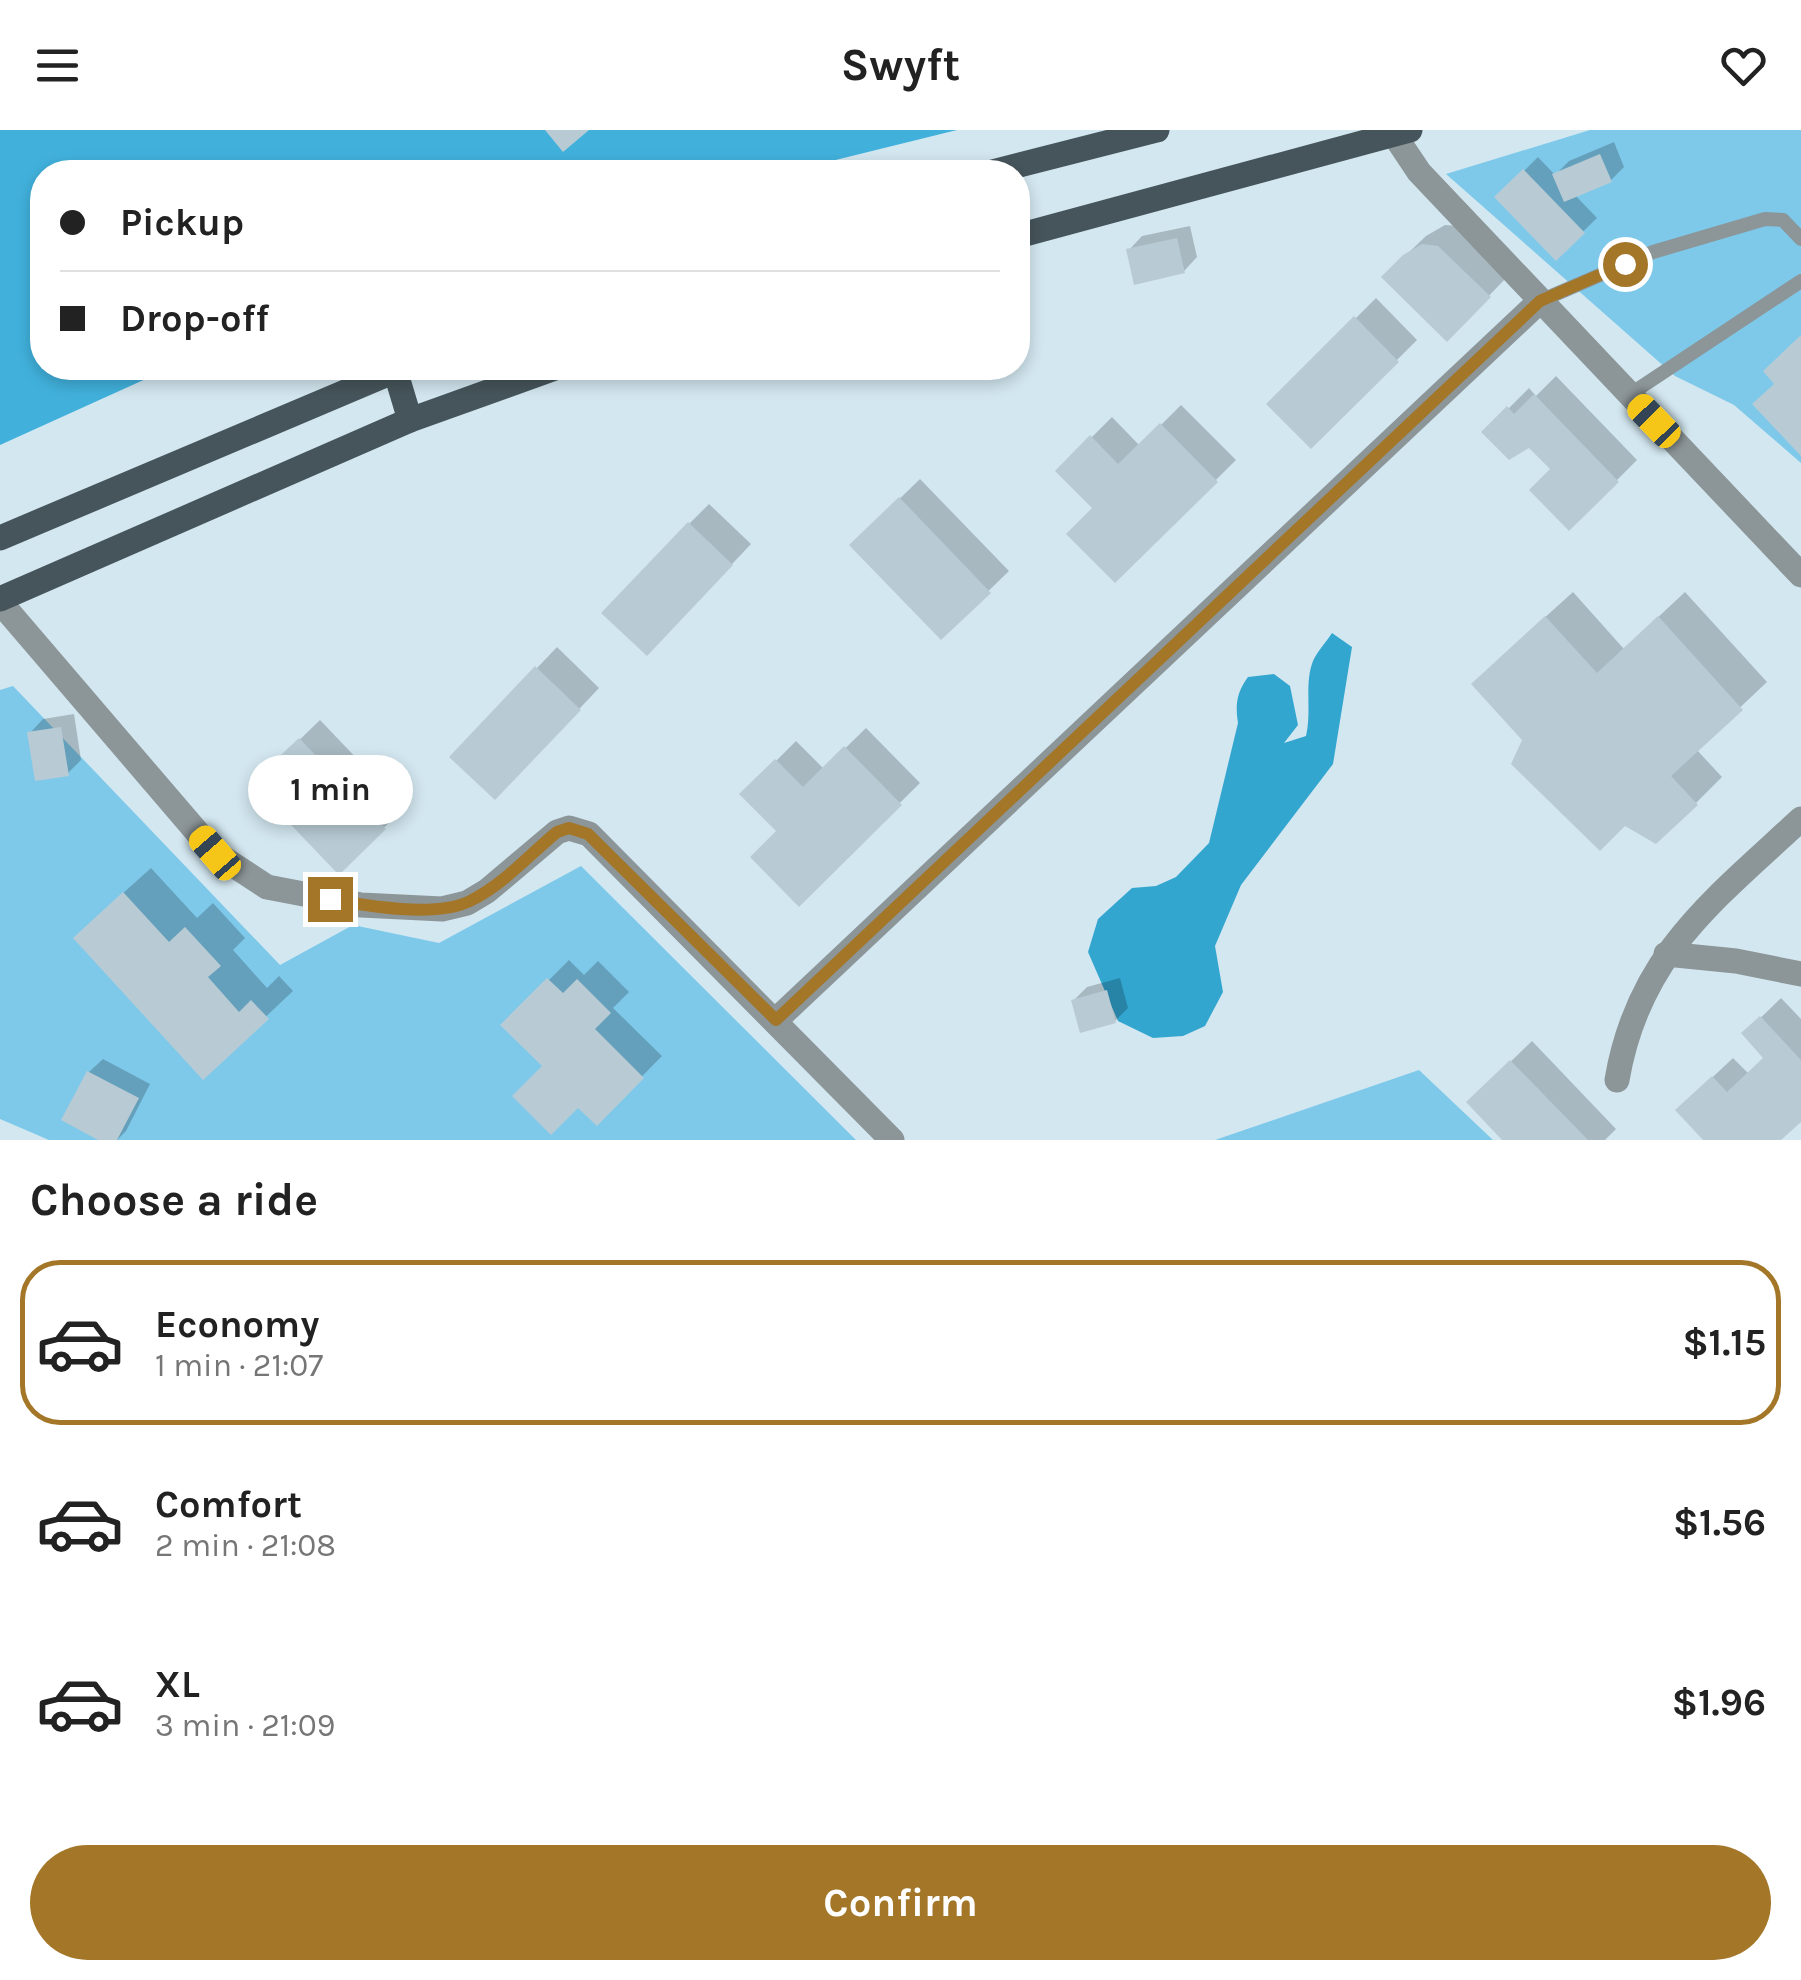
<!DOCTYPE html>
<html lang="en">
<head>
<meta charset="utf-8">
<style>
	body { margin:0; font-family:Karla,sans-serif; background:#f2f2f2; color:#222; height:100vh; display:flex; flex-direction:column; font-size:38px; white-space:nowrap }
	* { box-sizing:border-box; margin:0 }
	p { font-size:32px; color:#767676 }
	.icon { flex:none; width:55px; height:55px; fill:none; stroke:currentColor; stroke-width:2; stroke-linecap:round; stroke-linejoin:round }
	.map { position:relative; height:1010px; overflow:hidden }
	.side { display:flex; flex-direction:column; background:#fff; flex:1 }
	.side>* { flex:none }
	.guide { position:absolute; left:30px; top:30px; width:1000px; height:220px; border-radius:40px; box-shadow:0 5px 15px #0003; display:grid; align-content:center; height:220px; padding:0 30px; background:#fff }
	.end { position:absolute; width:45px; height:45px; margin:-22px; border:12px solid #a37628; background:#fff; box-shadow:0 0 0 5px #fff }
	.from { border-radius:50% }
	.bubble { position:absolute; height:70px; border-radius:35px; background:#fff; box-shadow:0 5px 15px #0003; font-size:32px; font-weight:700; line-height:70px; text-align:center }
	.car { position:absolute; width:30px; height:60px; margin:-30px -15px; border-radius:12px; box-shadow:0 0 8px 2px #0007; background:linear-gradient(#f5c518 24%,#345 0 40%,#f5c518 0 76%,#345 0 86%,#f5c518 0) }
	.guide b { display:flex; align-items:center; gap:35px; height:95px; font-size:38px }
	.guide b+b { border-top:2px solid #e0e0e0 }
	.guide i { width:25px; height:25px; background:#222 }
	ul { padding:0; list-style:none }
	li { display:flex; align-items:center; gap:30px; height:165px; margin:0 20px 15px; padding:0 10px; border:5px solid transparent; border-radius:40px }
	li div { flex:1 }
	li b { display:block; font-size:38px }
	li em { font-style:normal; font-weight:700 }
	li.current { border-color:#a37628 }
	li>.icon { width:90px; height:90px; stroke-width:1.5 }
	h2 { padding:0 30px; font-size:45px; line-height:120px }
	.button { display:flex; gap:20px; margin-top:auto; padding:20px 30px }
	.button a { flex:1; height:115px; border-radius:60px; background:#a37628; color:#fff; font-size:40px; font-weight:700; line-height:115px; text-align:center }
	header { display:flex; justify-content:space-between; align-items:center; height:130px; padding:0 30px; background:#fff; font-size:45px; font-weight:700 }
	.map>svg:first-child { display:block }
</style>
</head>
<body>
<header><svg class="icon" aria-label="menu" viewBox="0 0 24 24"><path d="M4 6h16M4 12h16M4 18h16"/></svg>Swyft<svg class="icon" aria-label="heart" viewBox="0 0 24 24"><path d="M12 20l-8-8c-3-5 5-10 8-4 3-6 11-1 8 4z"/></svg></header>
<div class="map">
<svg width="1801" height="1010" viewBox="0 0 1801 1010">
	<rect width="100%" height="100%" fill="#d3e7f0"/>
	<g fill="#7ec9ea">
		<path d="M1590,0H1801V333L1734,275L1675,246L1446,44Z"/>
		<path d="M13,556L280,835L353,795L439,813L581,736L856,1010H49L0,989V560Z"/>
		<path d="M1419,940L1493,1010H1215Z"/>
	</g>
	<path fill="#41b1dc" d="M0,0H957L787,42H42V238H170L0,315Z"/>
	<path fill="#33a6d0" d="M1332,503L1352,517L1333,634L1241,755L1215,816L1223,862L1205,896L1183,906L1153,908L1118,891L1088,822L1098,789L1132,758L1156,756L1176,747L1209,713L1238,593C1235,574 1237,562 1248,547L1274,544L1290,556L1298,595L1284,613L1306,606C1312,581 1304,554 1313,531C1317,522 1326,512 1332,503Z"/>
	<g fill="#0003">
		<path d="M1614,12L1624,37L1611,50L1575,65L1597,88L1556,128L1498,67L1538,27L1555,45L1569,31Z"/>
		<path d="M1445,95L1459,96L1509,145L1447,209L1404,127L1426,106Z"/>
		<path d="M1190,96L1197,127L1184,141L1129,120L1142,106Z"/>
		<path d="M1376,168L1417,210L1311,316L1270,274Z"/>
		<path d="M1556,246L1637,330L1569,398L1553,339L1530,315L1485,302L1529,258L1536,266Z"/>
		<path d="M1181,275L1236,330L1115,450L1095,378L1058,341L1112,287L1140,316Z"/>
		<path d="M920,349L1009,441L941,507L852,415Z"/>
		<path d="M709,374L751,414L667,503L689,394Z"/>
		<path d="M1573,462L1624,519L1685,462L1767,552L1696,619L1722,647L1696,673L1525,610L1500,528Z"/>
		<path d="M557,517L599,558L515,647L453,627Z"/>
		<path d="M74,584L81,630L67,644L30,603L43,589Z"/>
		<path d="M320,590L404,678L339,741L255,653Z"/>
		<path d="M866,598L920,653L799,773L779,701L743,664L796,611L824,639Z"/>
		<path d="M151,738L197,788L213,773L245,808L233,820L267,858L279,846L293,861L203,946L102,782Z"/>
		<path d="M569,830L584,845L598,831L629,862L613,878L662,926L597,992L504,895Z"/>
		<path d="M1120,848L1128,878L1115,891L1074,870L1087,857Z"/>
		<path d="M1781,868L1801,889V988L1777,1010H1707L1699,960L1733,928L1748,943L1766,927L1745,903Z"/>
		<path d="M1532,911L1616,999L1605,1010H1505L1469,972Z"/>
		<path d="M103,929L150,954L126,1001L117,1010H104L65,989L89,942Z"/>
	</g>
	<g fill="#b8cbd4">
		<path d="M545,0H589L563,22Z"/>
		<path d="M1600,24L1612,52L1564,72L1552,44Z"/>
		<path d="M1523,39L1585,103L1556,131L1494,67Z"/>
		<path d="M1177,108L1185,143L1134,155L1126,119Z"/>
		<path d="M1422,114L1438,116L1491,167L1447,212L1381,147L1403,125Z"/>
		<path d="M1354,186L1399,232L1311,319L1266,274Z"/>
		<path d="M1801,205V326L1752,274L1774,254L1763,241Z"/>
		<path d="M1534,264L1619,352L1569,401L1529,360L1550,339L1529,318L1509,330L1481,302L1507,276L1514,284Z"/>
		<path d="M1160,293L1218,352L1115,453L1066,404L1092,378L1055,341L1090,305L1118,334Z"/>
		<path d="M899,367L991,463L941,510L849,415Z"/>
		<path d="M688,392L733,435L647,526L601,483Z"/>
		<path d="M1545,486L1597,543L1658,486L1743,580L1671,646L1698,675L1656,714L1625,696L1600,721L1511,634L1522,610L1471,554Z"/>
		<path d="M535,536L581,580L495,670L449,627Z"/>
		<path d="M61,597L69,646L35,651L27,602Z"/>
		<path d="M299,608L386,699L339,745L251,653Z"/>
		<path d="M844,616L902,675L799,777L750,727L776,701L739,664L775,629L803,657Z"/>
		<path d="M123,762L169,812L185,797L221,836L208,847L239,882L251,870L269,889L203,950L73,808Z"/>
		<path d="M547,848L563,863L577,849L611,883L595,899L644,948L597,996L578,978L551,1005L512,966L542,936L500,895Z"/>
		<path d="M1107,860L1116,893L1080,903L1071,870Z"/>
		<path d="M1760,886L1801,930V992L1781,1010H1703L1675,980L1712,946L1727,962L1763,928L1741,903Z"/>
		<path d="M1510,930L1588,1010H1502L1466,972Z"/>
		<path d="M87,941L139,968L117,1010H98L61,990Z"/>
	</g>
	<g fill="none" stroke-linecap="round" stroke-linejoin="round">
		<g stroke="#8c9598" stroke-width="14">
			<path d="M1540,171L1653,122L1765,89L1783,90L1801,109"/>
			<path d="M1629,265L1801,151"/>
		</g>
		<g stroke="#8c9598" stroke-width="25">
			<path d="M1391,0L1419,42L1801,445"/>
			<path d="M0,472L215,723L267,757L361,775L442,779L467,773L487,761L557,702L569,698L589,704L892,1010"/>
			<path d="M1666,824L1736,831L1801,844"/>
			<path d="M776,890L1540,171"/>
			<path d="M1617,950C1638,825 1714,770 1801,689"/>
		</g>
		<g stroke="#46555b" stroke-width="25">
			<path d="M992,42L1157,0"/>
			<path d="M1018,106L1410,0"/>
			<path d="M395,240L410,290"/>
			<path d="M0,408L402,238"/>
			<path d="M0,469L410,290L555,238"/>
		</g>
	</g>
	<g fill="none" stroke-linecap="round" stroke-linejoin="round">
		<path stroke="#a37628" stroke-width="12" d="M330,769C367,776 436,788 470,771C503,755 529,725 557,702L569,698L588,704L776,890L1540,171L1625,134"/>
	</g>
</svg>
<i class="end from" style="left:1625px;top:134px"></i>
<i class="end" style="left:330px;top:769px"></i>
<div class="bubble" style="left:248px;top:625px;width:165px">1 min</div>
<i class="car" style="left:1654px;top:291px;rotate:316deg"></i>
<i class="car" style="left:215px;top:723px;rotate:319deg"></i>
<div class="guide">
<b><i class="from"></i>Pickup</b>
<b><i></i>Drop-off</b>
</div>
</div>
<section class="side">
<h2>Choose a ride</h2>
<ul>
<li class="current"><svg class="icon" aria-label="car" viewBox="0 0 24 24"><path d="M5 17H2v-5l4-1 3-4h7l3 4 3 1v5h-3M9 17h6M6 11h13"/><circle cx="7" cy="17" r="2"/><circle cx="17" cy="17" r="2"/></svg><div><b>Economy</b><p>1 min · 21:07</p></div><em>$1.15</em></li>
<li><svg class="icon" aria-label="car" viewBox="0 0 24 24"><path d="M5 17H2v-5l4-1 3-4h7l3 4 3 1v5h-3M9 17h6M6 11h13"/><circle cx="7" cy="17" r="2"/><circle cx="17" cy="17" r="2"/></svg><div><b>Comfort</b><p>2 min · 21:08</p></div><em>$1.56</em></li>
<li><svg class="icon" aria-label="car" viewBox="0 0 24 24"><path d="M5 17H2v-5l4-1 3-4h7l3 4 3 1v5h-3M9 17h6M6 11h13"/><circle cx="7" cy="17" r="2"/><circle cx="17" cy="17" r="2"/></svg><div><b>XL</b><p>3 min · 21:09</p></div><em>$1.96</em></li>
</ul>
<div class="button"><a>Confirm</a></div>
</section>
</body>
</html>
